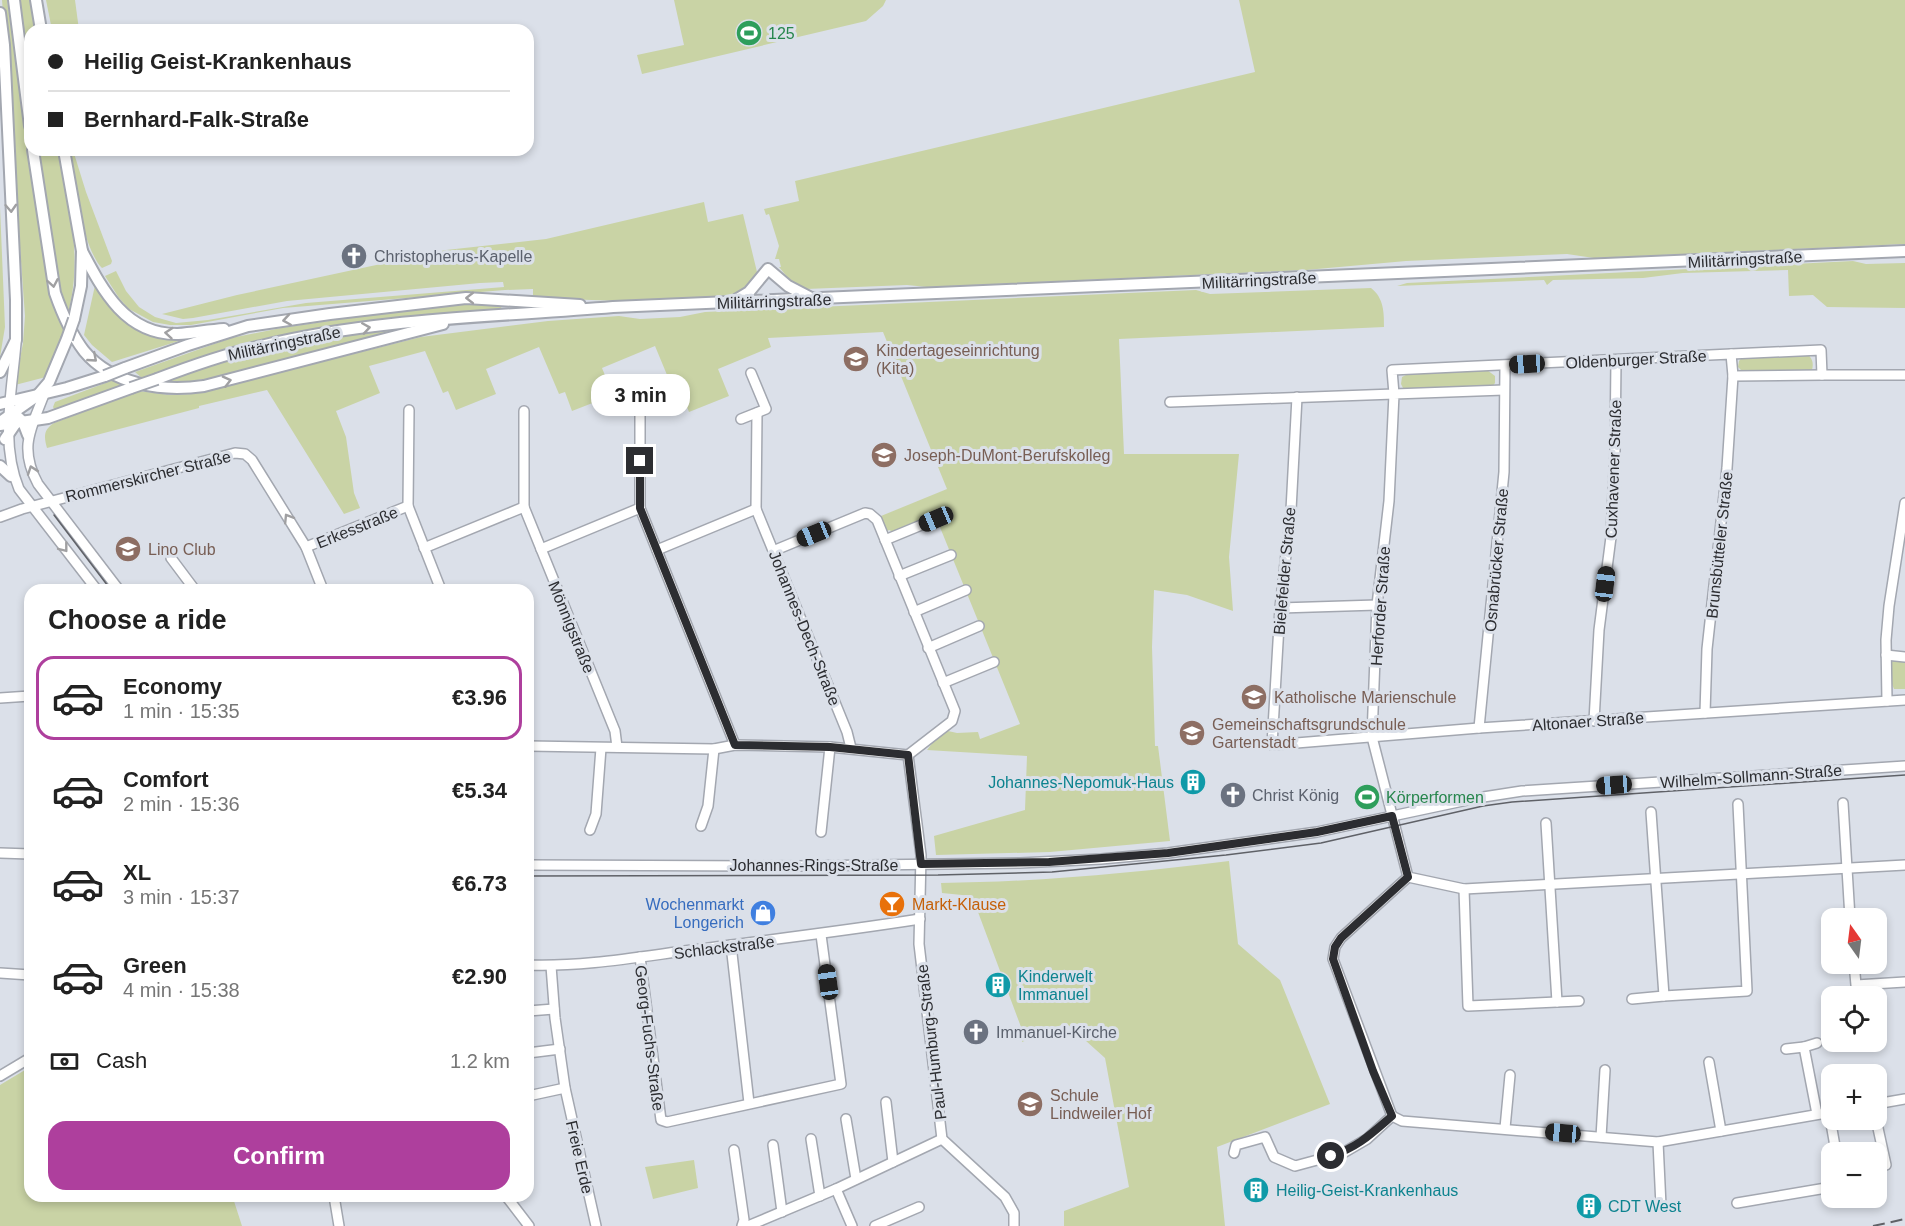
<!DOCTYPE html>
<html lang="en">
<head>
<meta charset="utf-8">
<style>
	body { margin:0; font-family:Arial,sans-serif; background:#f2f2f2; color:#222; height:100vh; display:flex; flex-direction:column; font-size:22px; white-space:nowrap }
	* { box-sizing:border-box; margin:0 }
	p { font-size:20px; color:#767676 }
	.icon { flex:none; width:33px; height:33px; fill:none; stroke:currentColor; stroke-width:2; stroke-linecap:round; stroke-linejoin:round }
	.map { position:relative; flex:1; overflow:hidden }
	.sheet { position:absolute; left:24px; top:584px; width:510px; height:618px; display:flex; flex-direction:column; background:#fff; border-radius:18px; box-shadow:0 3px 9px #0003 }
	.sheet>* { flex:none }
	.banner { position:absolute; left:24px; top:24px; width:510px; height:132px; border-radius:18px; box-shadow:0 3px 9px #0003; display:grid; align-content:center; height:132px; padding:0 24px; background:#fff }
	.needle { width:39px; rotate:346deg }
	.fabs { position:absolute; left:1821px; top:908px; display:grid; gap:12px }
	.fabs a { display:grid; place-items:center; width:66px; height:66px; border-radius:12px; background:#fff; box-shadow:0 3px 9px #0003; font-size:30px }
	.end { position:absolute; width:27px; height:27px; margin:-14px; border:8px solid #2c2d31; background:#fff; box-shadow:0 0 0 3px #fff }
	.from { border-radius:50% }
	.bubble { position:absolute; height:42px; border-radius:18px; background:#fff; box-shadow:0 3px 9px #0003; font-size:20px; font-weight:600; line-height:42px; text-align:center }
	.car { position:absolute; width:18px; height:36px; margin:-18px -9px; border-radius:8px; box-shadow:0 0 4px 2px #0007; background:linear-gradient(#222 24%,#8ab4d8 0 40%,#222 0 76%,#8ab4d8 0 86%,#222 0) }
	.banner b { display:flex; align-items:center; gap:21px; height:57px; font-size:22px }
	.banner b+b { border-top:2px solid #e0e0e0 }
	.banner i { width:15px; height:15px; background:#222 }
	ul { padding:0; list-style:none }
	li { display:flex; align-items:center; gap:18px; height:84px; margin:0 12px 9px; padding:0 12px; border:3px solid transparent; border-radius:18px }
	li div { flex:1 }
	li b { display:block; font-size:22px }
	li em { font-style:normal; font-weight:600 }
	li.selected { border-color:#ae3f9d }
	li>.icon { width:54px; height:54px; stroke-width:1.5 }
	h2 { padding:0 24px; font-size:27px; line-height:72px }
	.pay { display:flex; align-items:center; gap:15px; height:66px; padding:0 24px; font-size:22px }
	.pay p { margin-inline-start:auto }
	.action { display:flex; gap:12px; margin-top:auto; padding:12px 24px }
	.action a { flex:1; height:69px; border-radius:18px; background:#ae3f9d; color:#fff; font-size:24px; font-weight:600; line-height:69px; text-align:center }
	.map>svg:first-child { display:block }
</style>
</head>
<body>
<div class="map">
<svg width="1905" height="1226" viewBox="0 0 1905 1226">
	<rect width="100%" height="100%" fill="#dbe0e9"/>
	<g fill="#c9d3a5">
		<path d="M2,0H7L50,292L65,335L46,377L15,385L23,343L25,316Z"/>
		<path d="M17,0H31L36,30H30V92Z"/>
		<path d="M46,0H75L79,30H52Z"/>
		<path d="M674,0H886L883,6L866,21L642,74L637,55L684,45Z"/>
		<path d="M1239,0H1905V244L1594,258L1567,254L1406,261L1306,270L927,287L907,285L806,289L793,284L779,267H781L779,259H775L779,246L769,214L766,215L764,209L799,201L795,181L1255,72Z"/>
		<path d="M39,150H59C69,203 83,259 68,313L61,294Z"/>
		<path d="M70,150H73L86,192L112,261L111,264L102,268C84,251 71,176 70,150Z"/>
		<path d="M704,202L708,222L743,214L757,272L755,285L734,296L621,301L533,298V289L505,290L283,308L191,325H170L153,322L129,309L119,298L105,276L116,271L126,291L139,307L155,317L176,323L208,320L306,303L504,287L503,282L480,283L287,301L193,318L183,319L162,314L237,295L446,250L546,239Z"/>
		<path d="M0,207L5,327L0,357Z"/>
		<path d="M1853,261L1866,264L1905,263V308L1827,307L1813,295L1789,296L1788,270L1683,273L1643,278L1553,280L1547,285L1544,280L1397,286L1407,283Z"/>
		<path d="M96,281L125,320L198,335L112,362L92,345L84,335Z"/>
		<path d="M1371,288C1384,298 1384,313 1384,327L1119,339L1124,454H1239L1229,557L1233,611L1187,595L1154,590L1152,647L1155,746H1158L1170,841L1050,852L936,855L934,836L1025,810L1027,756L927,750L933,742L948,731L957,733L978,732L980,739L1020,724L935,515L892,533L890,530L886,531L881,516L947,489L883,332L768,338L771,347L718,369L729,396L689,412L683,397L677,399L655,346L602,368L613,395L572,411L565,392L559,394L539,347L486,369L496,394L456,410L448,391L443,393L425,351L369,366L380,393L336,411L346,437L354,493L360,508L344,514L267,390L199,406V408L47,448C44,437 43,430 54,423L139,391L170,395L193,394L421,337L548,321L619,316L640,319L680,317L705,312L1196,290L1210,294Z"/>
		<path d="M475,304L500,305L502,309L501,311C420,312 338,322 260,340C219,350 181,365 142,378L135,372L231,338L281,328L411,309Z"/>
		<path d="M414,326L218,377L191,381L170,382V380C250,350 330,337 414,326Z"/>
		<path d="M1806,353C1812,358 1814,362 1812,370L1806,373L1745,374L1738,367L1739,361L1743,356Z"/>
		<path d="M1487,370L1495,376V383L1492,387L1404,390L1401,384L1402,377L1408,374Z"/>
		<path d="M116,379L123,385L58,408L54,409L53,407L55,402Z"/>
		<path d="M1895,659L1905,660V689H1894L1890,680V664Z"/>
		<path d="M1229,861L1238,944L1280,980L1330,1104L1217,1147L1225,1226H1064V1211L1129,1187L1105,1058L1066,1023L1022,1042L1021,1027L972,896L942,893L941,883C1037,882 1133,873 1229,861Z"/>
		<path d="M30,1067V1196H235L233,1198L242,1226H0V1085Z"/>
		<path d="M694,1160L698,1188L653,1199L645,1167Z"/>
	</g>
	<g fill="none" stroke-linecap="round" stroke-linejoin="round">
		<defs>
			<g id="minor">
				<path d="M16,343C12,392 0,443 19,489L97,590"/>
				<path d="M1731,354L1821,350L1822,375H1905"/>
				<path d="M46,389C33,426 17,445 38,484L119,590"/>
				<path d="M1504,390L1394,394L1389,501L1377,605L1372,737L1408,877L1464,889L1905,865"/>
				<path d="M1297,397L1291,510L1280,608L1272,745L1479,728L1905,700"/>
				<path d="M1170,402L1394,394L1392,370L1731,354L1733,376L1822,375"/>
				<path d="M409,410L408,506L441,590"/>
				<path d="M524,411V507"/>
				<path d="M640,413V508"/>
				<path d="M741,419L766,409L751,373"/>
				<path d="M756,509L757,413"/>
				<path d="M0,517L22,509L235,453L245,454L252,460L306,547L323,590"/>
				<path d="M885,540L936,519"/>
				<path d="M306,547L408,506"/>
				<path d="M424,548L524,507L615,731L617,747"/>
				<path d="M541,549L640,508L735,745"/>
				<path d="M657,550L756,509L847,732L851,748"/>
				<path d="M773,551L865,513L870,514L877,520L955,711L952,721L908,755"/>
				<path d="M171,558L195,590"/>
				<path d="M899,576L951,555"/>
				<path d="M1280,608L1377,605"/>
				<path d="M914,612L966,590"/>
				<path d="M928,648L979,626"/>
				<path d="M1886,655L1905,657"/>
				<path d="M943,683L994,662"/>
				<path d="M0,698L30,696"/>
				<path d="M1887,701L1886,640L1889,606L1905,503"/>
				<path d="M1705,713L1707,649L1727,468L1733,376"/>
				<path d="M1594,721L1599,630L1611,537L1615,450L1616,360"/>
				<path d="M1479,728L1504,472L1505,366"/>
				<path d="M528,746L714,749L735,745L830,747L908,755"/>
				<path d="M908,755L921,855L919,944L942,1139L1005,1197L1014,1213V1226"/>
				<path d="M1843,803L1850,918"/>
				<path d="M1651,812L1664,996L1747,991L1738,804"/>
				<path d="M1546,823L1557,1002"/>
				<path d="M701,826L708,806L714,749"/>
				<path d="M590,830L596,814L601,748"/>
				<path d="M821,832L830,747"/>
				<path d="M0,853L30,854"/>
				<path d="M528,865L797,866L1020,863L1101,859L1168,853L1317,832L1477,798L1522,791L1905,766"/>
				<path d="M1464,889L1468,1006L1579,1001"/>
				<path d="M731,945L749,1103"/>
				<path d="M640,957L661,1120L667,1122L841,1084L821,935"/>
				<path d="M1854,963L1856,985L1905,982"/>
				<path d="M528,965C582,967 638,957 692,950C768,940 844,931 920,919"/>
				<path d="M551,966L555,1018L565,1088L596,1226"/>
				<path d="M0,973L30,975"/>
				<path d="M1632,999L1664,996"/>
				<path d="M528,1011L554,1009"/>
				<path d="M1804,1047L1817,1043"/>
				<path d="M1786,1049L1804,1047L1817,1114"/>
				<path d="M528,1053L560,1049"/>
				<path d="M1709,1062L1721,1131"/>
				<path d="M0,1076L30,1058"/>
				<path d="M528,1096L565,1088"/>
				<path d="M886,1102L893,1162"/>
				<path d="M1876,1104L1905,1099"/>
				<path d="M1829,1112L1836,1152"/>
				<path d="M1392,1116L1333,959L1335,947L1341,938L1408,877"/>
				<path d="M846,1119L856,1179"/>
				<path d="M1876,1119L1886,1165"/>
				<path d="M1505,1128L1510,1075"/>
				<path d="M1601,1137L1605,1070"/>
				<path d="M811,1139L820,1196"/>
				<path d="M1658,1142L1661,1206"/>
				<path d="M773,1145L782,1212"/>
				<path d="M734,1150L744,1220L742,1226"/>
				<path d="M1234,1153L1236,1145L1265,1137L1274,1157L1295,1166L1343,1153L1367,1139L1392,1116L1402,1121L1658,1142L1832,1112"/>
				<path d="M836,1189L852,1226"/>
				<path d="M334,1196L339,1226"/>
				<path d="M506,1196L529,1226"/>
				<path d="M1737,1203L1832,1187"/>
				<path d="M748,1226L836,1189L942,1139"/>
				<path d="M875,1226L919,1207"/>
			</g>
			<g id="major">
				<path d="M14,0L30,126"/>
				<path d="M36,0L41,30"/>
				<path d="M0,13L4,45L16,300V340L0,372"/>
				<path d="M33,150L55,293C62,313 71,334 84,351C112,385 163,392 204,386L443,324"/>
				<path d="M64,150L82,251L81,286L74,319"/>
				<path d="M82,251C103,291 126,335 178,334C193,333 209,330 224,329"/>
				<path d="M734,301L749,292L768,269L788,286L813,299"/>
				<path d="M125,368L188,345L248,326L330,314L466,298L580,305"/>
				<path d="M157,379C191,366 225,354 261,346C376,318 496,317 613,307L1905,251"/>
				<path d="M0,404L67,388L105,376"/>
				<path d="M18,417L23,422L28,435"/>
				<path d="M0,422L37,396L49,382L67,339"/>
				<path d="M0,425L48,418L131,388"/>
				<path d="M5,439L18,420"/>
				<path d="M0,466L11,476"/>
			</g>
		</defs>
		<use href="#minor" stroke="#a3a7b0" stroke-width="12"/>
		<use href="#major" stroke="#a3a7b0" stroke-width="14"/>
		<use href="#minor" stroke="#fff" stroke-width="9"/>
		<use href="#major" stroke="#fff" stroke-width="10"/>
		<g stroke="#5f6167" stroke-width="1.5">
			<path d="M54,515L111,590"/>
			<path d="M528,876L938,875L1052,872L1226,855L1321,843L1483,806L1512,802L1905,775"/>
		</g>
		<path stroke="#5f6167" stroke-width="2" stroke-dasharray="12 6" stroke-linecap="butt" d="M1873,1226L1905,1219"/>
		<defs>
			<g id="major-bridge">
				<path d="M67,339L74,319"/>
				<path d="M105,376L125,368"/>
				<path d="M131,388L157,379"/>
			</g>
		</defs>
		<use href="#major-bridge" stroke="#a3a7b0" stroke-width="14" stroke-linecap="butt"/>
		<use href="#major-bridge" stroke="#fff" stroke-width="10"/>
	</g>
	<defs><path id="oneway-chevron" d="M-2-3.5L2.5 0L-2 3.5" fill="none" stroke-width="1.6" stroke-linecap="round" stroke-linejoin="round" transform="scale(1.5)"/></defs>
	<g stroke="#a0a0a2">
		<use href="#oneway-chevron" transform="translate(11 208) rotate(87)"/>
		<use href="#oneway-chevron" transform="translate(53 283) rotate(80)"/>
		<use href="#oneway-chevron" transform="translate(470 298) rotate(180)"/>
		<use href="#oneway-chevron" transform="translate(287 320) rotate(171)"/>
		<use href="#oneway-chevron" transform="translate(366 328) rotate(-9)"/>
		<use href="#oneway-chevron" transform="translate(169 333) rotate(-175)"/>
		<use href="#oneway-chevron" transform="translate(93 358) rotate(41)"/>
		<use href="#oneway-chevron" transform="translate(227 381) rotate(-14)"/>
		<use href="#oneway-chevron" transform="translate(32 470) rotate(-109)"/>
		<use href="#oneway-chevron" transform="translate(288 518) rotate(-122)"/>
		<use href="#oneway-chevron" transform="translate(64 548) rotate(52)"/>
	</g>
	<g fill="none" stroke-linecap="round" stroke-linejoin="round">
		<path stroke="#2c2d31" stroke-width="8" d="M640,461V508L735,745L830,747L908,755L921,864L1049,862L1168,853L1317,832L1392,816L1408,877L1341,938L1335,947L1333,959L1373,1071L1392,1116C1371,1134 1358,1147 1331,1156"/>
	</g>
	<defs>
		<symbol id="stadium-disc" viewBox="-11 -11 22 22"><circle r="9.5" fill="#2e9e5b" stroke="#dbe0e9"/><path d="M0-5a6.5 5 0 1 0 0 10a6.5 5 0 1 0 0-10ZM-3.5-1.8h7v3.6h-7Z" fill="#fff"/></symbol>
		<symbol id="church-disc" viewBox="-11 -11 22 22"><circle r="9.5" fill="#6b7280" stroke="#dbe0e9"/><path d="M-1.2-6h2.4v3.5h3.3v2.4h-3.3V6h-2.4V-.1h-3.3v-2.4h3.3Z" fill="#fff"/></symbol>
		<symbol id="school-disc" viewBox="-11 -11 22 22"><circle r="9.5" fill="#8d6e63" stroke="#dbe0e9"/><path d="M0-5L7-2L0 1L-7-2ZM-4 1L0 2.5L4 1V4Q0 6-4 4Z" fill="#fff"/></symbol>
		<symbol id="university-disc" viewBox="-11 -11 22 22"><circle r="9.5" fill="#8d6e63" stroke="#dbe0e9"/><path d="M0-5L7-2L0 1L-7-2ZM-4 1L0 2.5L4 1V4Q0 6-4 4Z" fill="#fff"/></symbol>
		<symbol id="building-disc" viewBox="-11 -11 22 22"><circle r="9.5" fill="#0f9aa8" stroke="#dbe0e9"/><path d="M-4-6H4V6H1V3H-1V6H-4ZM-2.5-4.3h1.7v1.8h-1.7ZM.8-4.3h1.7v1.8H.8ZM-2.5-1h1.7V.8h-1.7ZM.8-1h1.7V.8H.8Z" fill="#fff"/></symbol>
		<symbol id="bar-disc" viewBox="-11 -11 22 22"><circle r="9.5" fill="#e8710a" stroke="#dbe0e9"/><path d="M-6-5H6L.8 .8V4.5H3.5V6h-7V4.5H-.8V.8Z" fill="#fff"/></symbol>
		<symbol id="shop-disc" viewBox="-11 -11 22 22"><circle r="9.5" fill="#3f7fe0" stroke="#dbe0e9"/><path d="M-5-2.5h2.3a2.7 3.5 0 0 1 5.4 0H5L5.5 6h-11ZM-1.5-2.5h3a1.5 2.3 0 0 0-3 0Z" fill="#fff"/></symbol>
	</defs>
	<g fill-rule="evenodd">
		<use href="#stadium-disc" x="734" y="18" width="30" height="30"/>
		<use href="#church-disc" x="339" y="241" width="30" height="30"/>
		<use href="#school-disc" x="841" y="344" width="30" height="30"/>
		<use href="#university-disc" x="869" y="440" width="30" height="30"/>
		<use href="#school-disc" x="113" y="534" width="30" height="30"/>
		<use href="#school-disc" x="1239" y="682" width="30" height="30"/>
		<use href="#school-disc" x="1177" y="718" width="30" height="30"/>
		<use href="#building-disc" x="1178" y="767" width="30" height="30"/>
		<use href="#church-disc" x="1218" y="780" width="30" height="30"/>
		<use href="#stadium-disc" x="1352" y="782" width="30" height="30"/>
		<use href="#bar-disc" x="877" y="889" width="30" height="30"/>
		<use href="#shop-disc" x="748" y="898" width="30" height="30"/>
		<use href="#building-disc" x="983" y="970" width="30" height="30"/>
		<use href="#church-disc" x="961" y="1017" width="30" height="30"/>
		<use href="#school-disc" x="1015" y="1089" width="30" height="30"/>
		<use href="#building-disc" x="1241" y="1175" width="30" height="30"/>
		<use href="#building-disc" x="1574" y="1191" width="30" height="30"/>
	</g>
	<g text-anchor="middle" stroke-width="6" stroke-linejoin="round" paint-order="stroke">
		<g font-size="16" fill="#27864d" stroke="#dbe0e9" text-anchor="start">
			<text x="768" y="39">125</text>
			<text x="1386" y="803">Körperformen</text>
		</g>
		<g font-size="16" fill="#5b616d" stroke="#dbe0e9" text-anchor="start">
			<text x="374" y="262">Christopherus-Kapelle</text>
			<text x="1252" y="801">Christ König</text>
			<text x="996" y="1038">Immanuel-Kirche</text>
		</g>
		<g font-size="16" fill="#2c2d31" stroke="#dbe0e9">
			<text transform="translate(1745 259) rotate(-3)" y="6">Militärringstraße</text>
			<text transform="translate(1259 280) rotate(-3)" y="6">Militärringstraße</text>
			<text transform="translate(774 301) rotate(-2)" y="6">Militärringstraße</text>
			<text transform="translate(284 343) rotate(-12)" y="6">Militärringstraße</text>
			<text transform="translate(1636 359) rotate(-3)" y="6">Oldenburger Straße</text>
			<text transform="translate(1613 469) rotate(-88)" y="6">Cuxhavener Straße</text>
			<text transform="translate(148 476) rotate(-14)" y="6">Rommerskircher Straße</text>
			<text transform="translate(357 527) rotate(-22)" y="6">Erkesstraße</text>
			<text transform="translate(1719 545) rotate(-84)" y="6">Brunsbütteler Straße</text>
			<text transform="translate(1496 560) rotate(-85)" y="6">Osnabrücker Straße</text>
			<text transform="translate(1284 571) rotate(-85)" y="6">Bielefelder Straße</text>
			<text transform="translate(1380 606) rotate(-86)" y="6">Herforder Straße</text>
			<text transform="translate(572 627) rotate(68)" y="6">Mönnigstraße</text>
			<text transform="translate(805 628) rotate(68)" y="6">Johannes-Dech-Straße</text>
			<text transform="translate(1588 721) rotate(-4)" y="6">Altonaer Straße</text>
			<text transform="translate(1751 776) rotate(-4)" y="6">Wilhelm-Sollmann-Straße</text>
			<text x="814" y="871">Johannes-Rings-Straße</text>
			<text transform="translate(724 947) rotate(-7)" y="6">Schlackstraße</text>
			<text transform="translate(650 1038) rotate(83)" y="6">Georg-Fuchs-Straße</text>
			<text transform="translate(931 1042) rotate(-97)" y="6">Paul-Humburg-Straße</text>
			<text transform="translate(580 1157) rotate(77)" y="6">Freie Erde</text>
		</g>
		<g font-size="16" fill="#785e54" stroke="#dbe0e9" text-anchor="start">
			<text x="876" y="356">Kindertageseinrichtung<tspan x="876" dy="18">(Kita)</tspan></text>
			<text x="904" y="461">Joseph-DuMont-Berufskolleg</text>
			<text x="148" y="555">Lino Club</text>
			<text x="1274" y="703">Katholische Marienschule</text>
			<text x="1212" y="730">Gemeinschaftsgrundschule<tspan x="1212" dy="18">Gartenstadt</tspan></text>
			<text x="1050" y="1101">Schule<tspan x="1050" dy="18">Lindweiler Hof</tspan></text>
		</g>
		<g font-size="16" fill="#0d838f" stroke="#dbe0e9" text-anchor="start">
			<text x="1174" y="788" text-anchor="end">Johannes-Nepomuk-Haus</text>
			<text x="1018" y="982">Kinderwelt<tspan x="1018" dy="18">Immanuel</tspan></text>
			<text x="1276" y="1196">Heilig-Geist-Krankenhaus</text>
			<text x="1608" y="1212">CDT West</text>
		</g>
		<g font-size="16" fill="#366cbe" stroke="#dbe0e9" text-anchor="end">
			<text x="744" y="910">Wochenmarkt<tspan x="744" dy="18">Longerich</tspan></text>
		</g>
		<g font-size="16" fill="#c56008" stroke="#dbe0e9" text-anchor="start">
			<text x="912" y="910">Markt-Klause</text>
		</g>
	</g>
</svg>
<div class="fabs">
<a><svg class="needle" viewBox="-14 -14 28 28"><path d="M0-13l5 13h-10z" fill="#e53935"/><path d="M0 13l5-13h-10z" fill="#767676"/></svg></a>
<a><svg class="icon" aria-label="locate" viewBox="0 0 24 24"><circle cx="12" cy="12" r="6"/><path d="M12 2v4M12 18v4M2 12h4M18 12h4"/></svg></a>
<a>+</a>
<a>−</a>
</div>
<i class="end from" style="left:1331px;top:1156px"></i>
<i class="end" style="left:640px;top:461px"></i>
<div class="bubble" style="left:591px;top:374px;width:99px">3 min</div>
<i class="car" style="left:1527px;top:364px;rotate:267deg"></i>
<i class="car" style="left:936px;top:519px;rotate:247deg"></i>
<i class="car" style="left:814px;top:534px;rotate:248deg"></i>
<i class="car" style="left:1605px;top:584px;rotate:7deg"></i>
<i class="car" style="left:1614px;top:785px;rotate:266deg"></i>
<i class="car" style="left:828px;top:982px;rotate:352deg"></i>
<i class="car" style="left:1563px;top:1133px;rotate:275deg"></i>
<div class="banner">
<b><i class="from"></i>Heilig Geist-Krankenhaus</b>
<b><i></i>Bernhard-Falk-Straße</b>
</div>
<section class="sheet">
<h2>Choose a ride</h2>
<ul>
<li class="selected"><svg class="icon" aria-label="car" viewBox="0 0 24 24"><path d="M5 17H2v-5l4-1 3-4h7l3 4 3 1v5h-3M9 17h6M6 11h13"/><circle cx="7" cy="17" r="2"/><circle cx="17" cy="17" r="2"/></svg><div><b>Economy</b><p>1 min · 15:35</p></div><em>€3.96</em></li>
<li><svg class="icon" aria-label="car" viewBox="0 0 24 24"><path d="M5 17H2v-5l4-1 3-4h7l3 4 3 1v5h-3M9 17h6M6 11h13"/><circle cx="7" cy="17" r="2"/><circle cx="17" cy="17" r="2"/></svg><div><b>Comfort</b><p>2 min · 15:36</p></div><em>€5.34</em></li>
<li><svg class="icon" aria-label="car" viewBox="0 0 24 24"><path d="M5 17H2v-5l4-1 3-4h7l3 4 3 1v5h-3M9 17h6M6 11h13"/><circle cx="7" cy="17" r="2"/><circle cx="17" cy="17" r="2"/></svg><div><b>XL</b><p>3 min · 15:37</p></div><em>€6.73</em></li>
<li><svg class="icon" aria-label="car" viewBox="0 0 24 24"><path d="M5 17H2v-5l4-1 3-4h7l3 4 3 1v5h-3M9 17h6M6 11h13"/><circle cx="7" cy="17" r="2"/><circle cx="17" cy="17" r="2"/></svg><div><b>Green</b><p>4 min · 15:38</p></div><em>€2.90</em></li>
</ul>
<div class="pay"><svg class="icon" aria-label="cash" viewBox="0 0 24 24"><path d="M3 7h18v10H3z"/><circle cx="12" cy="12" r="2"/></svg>Cash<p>1.2 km</p></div>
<div class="action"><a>Confirm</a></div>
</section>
</div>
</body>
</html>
